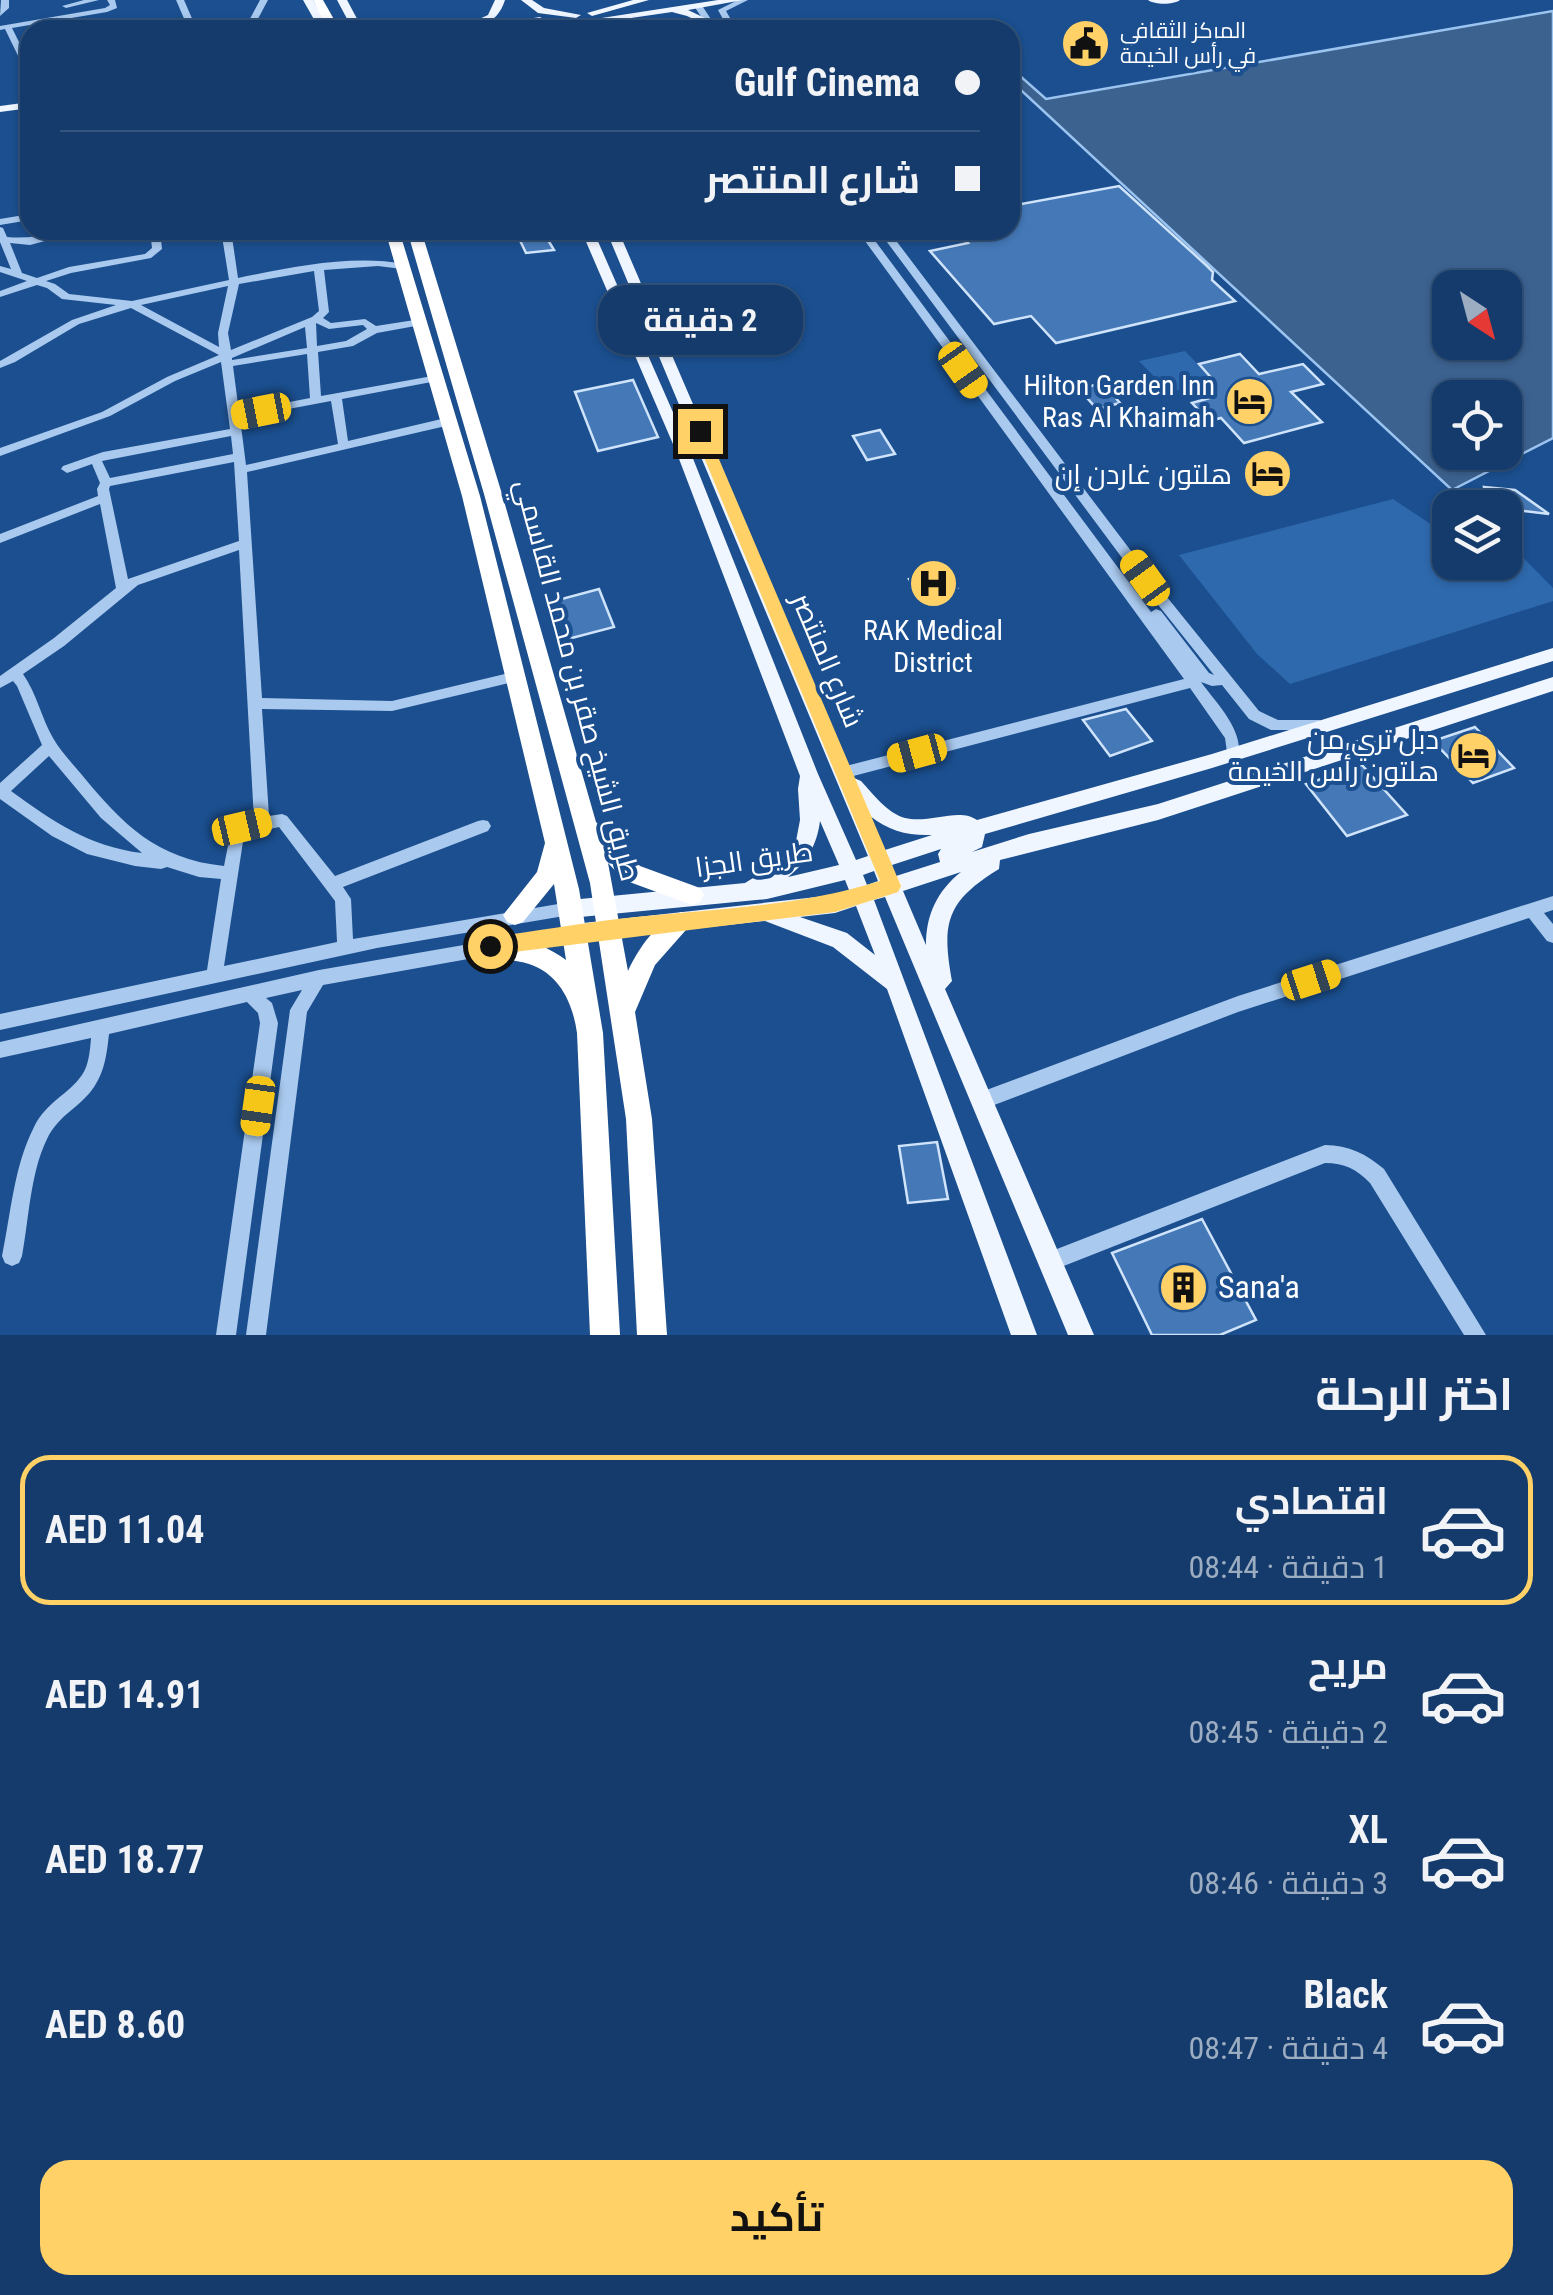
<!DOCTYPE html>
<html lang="ar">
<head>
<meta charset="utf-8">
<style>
	body { margin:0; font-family:"Roboto Condensed",Cairo,sans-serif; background:#214673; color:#f1f3f6; direction:rtl; height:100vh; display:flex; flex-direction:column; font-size:38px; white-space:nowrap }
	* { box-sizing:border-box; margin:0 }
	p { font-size:32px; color:#9dadc1 }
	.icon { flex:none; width:55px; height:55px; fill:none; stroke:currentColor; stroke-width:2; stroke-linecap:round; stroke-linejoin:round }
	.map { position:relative; height:1335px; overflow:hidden; direction:ltr }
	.side { display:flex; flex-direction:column; background:#143b6b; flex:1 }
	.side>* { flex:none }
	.top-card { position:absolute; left:20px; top:20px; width:1000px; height:220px; border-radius:30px; box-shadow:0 2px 8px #0004,0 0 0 2px #33557e; direction:rtl; display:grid; align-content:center; height:220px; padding:0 40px; background:#143b6b }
	.needle { width:65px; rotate:144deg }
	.tools { position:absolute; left:1432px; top:270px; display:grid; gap:20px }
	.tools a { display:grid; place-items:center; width:90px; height:90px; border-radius:20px; background:#143b6b; box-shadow:0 2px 8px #0004,0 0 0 2px #33557e; font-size:50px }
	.end { position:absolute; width:45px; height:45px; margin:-22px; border:12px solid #ffd166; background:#111; box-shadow:0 0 0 5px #111 }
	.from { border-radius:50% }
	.bubble { position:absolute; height:70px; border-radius:30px; background:#143b6b; box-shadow:0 2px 8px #0004,0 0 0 2px #33557e; font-size:32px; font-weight:700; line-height:70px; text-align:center; direction:rtl }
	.car { position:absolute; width:30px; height:60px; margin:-30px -15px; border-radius:12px; box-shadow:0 0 8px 2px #0007; background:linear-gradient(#f5c518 24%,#345 0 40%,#f5c518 0 76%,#345 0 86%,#f5c518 0) }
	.top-card b { display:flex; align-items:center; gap:35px; height:95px; font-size:38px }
	.top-card b+b { border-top:2px solid #33557e }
	.top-card i { width:25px; height:25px; background:#f1f3f6 }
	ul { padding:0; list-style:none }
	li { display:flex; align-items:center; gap:30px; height:150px; margin:0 20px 15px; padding:0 20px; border:5px solid transparent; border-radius:30px }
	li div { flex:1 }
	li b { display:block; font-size:38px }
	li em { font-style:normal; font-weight:700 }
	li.current { border-color:#ffd166 }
	li>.icon { width:90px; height:90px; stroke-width:1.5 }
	h2 { padding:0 40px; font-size:45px; line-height:120px }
	.action { display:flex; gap:20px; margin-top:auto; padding:20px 40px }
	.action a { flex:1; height:115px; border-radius:30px; background:#ffd166; color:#111; font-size:40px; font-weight:700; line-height:115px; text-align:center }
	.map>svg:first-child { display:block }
</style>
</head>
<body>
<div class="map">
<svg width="1553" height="1335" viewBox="0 0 1553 1335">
	<rect width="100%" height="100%" fill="#1b4f8f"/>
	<g fill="#2e69ad">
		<path d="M1185,351L1214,381L1169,392L1139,361Z"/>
		<path d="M1393,499L1432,525L1450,529V562H1505V539L1553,588V601L1290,684L1257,654L1179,555Z"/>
	</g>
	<path fill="#3c6290" stroke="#9cc4f0" stroke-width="2.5" fill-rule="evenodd" d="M1553,11V438L1452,490L1010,80V67L1046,99ZM1450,288H1505V342H1450ZM1450,398H1505V452H1450Z"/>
	<g fill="#4478b7" stroke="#cfe3fa" stroke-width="2.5">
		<path d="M1119,186L1206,265L1213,272L1212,280L1235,301L1056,343L1031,316L994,324L930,251L968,243L956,230H1010V206Z"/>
		<path d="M515,230H542L554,250L526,253Z"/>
		<path d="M1240,354L1259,374L1303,364L1323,384L1291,392L1322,422L1244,443L1221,418L1209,421L1192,403L1210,398L1195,385L1214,381L1199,364Z"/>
		<path d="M633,380L658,437L598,451L575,392Z"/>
		<path d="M1103,383L1120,403L1097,409L1079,389Z"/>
		<path d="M880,430L895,454L867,460L853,436Z"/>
		<path d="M1484,487L1515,490L1549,514L1489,507Z"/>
		<path d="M946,569L957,588L920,598L909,579Z"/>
		<path d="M599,589L614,627L568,639L554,601Z"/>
		<path d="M1126,709L1152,741L1110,756L1083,720Z"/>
		<path d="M1475,727L1514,768L1473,783L1433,741Z"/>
		<path d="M1362,765L1407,815L1347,836L1306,784Z"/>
		<path d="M937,1142L948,1199L908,1203L899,1146Z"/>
		<path d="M1202,1219L1256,1320L1220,1335H1152L1112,1253Z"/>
	</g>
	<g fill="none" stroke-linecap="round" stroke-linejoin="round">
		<g fill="#a9c9ee" fill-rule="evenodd">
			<path d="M1,0H9V8L0,16Z"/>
			<path d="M84,0H99L66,8L62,6Z"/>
			<path d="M107,0H115L117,8L107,12L12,28L30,64V70L24,68L5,29L0,30V26L105,8L110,5Z"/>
			<path d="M176,0H184L197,30H189Z"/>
			<path d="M260,0H268L252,30H244Z"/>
			<path d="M738,0H748L726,11L737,30H729L718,10Z"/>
			<path d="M698,4H701L718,30H710L694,6Z"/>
			<path d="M30,214V220L0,225V219Z"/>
			<path d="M0,227L3,228L7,237C38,240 57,230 87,230L30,245L10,243L22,273L37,278L69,267L145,254L152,248L150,230H160L162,249L151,258L71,273L46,281L55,284L69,294L132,301L229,280L221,230H231L238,278C292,267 351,254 405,264L407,266L402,269L378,266L324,270L329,312L323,318L331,323L365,319L376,326L421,319L426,322L421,325L377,333L353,346L318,352L321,396L438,375L443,378L442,380L342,399L348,441L450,417L456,421L450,425L247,472L262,698L392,701L517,671L522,672L524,676L522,680L517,681L392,711L262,709L269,816L282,814L287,816L335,876L478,821L483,820L488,821L491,826L488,831L343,887L351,899L353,939L570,902L576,904L578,909L576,914L377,948L0,1030V1014L207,970L221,879L199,877L167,867L161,869L135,866L87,854L52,836L0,799V783L42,745L17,686L13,681L0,688V676L54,638L116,588L100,504L0,543V534L98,496L97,489L100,483L92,464L67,473L61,469L63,466L103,452L230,429L221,362L175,381L110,416L0,456V448L102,412L167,377L219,355L131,308L79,324L15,362L0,368V361L72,320L116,305L62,299L47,288L37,285L0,297V291L27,281L0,272V266L11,269L0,242ZM314,271L319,311L312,317L231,350L228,333L239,284ZM228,286L218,333L219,347L141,305ZM316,323L329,329L363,325L367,329L346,341L317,346ZM305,327L307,348L232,360V358ZM307,354L310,398L239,412L233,366ZM331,401L338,444L246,465L240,418ZM231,436L233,454L110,478L102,461ZM234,462L239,541L128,579L109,489L110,486ZM239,550L254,820L232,825L224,866C157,859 123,825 82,775C72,763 61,752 53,738C41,717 37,694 23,674L64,646L138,585ZM49,756L101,818L142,853C90,847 52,821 11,791ZM279,827L335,901L337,942L224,966L244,835Z"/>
			<path d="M857,230H867L1151,612L1156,609L1161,611L1209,673L1214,675L1140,582L878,230H888L1150,576L1259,711L1278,720H1319L1324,722L1326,726L1324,730H1271L1249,719L1222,685L1212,686L1201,682C1217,704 1245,731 1238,759H1228L1225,738L1190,688L842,779L837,777L835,773L837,769L842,767L1184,679Z"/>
			<path d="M1553,896V910L1544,913L1553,924V943L1547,941L1529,918L1238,1012L981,1110L975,1107L972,1101L975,1095L981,1092L1238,996Z"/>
			<path d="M574,926L580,928L582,933L580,938L574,940L323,985L307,1012L266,1335H246L290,1010L302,990L266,998L272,1003L278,1023L236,1335H216L260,1023L258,1013L247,1002L109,1034C107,1052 105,1071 94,1087C81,1107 59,1114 47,1139C30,1174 29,1219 22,1256L19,1263L12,1266L5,1263L2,1256C11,1213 14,1166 34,1127C47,1101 68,1095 82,1075C89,1065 90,1050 91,1038L0,1058V1042L319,970Z"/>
			<path d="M1325,1145C1349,1145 1366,1154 1384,1169L1486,1335H1464L1370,1183C1356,1169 1345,1163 1325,1163L1051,1271L1044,1268L1041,1261L1044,1254Z"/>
		</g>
		<g fill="#f0f6ff" fill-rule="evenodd">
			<path d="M303,0H313L330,30H320Z"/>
			<path d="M337,0H347L363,30H353Z"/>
			<path d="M495,0H505C501,13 494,20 482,26L540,17L545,20L494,30H455L488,15Z"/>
			<path d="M521,0H532L544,8L581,15L576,18L538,13Z"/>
			<path d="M633,0H649L592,16L587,13Z"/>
			<path d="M718,0H743L688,10L713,22L715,24L710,27L687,16L672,12L549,30H524Z"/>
			<path d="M1148,0H1180C1173,5 1155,5 1148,0Z"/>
			<path d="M30,102V108L0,112V106Z"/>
			<path d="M581,230H593L690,451L818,774L856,860L868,856L606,230H618L854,778L861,781C873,794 887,813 905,818C929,824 959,807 977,820L1212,754L1553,648V661L1212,768L985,834L982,847L972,852L1029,834L1158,804L1553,677V691L1158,820L1000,860L999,869C947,901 941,922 952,981L945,989L1094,1335H1068L885,897L874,900L1037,1335H1011L887,989L833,947L765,921L574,942L567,940L564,933L567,926L574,924L835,895L849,890L845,880L767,899L570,918L563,915L560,909L563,903L570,900L745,883L777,863L796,841L800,820L798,789L800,776L676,451ZM870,816C889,831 908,836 932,835L885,850ZM820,821L839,865L788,877C807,862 817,845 820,821ZM941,849L938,854L940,862L896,876L892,865ZM874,871L878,881L867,885L863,875ZM961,872C937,891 926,915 926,945L903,891ZM856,906L875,955L847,933L800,917L835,913Z"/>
		</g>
		<g fill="#fff" fill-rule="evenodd">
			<path d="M313,0H323L340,30H328Z"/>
			<path d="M385,230H399L480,496L579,889L603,1033L620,1335H590L577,1033C573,1004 560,974 529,964C514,959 497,959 482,954L478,946L482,938C506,929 546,945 566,960L554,884L523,922L515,925L507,922L503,915L537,872L545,843L462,496Z"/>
			<path d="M407,230H421L502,494L596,822L640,866L700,888L704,895L700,902L692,905L624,880L608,863L628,971C638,949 657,921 681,912L689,915L693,922L655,965L635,1012L652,1119L667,1335H637L626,1119L590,883L484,494Z"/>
		</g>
	</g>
	<path fill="#ffd166" d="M700,427L707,431L901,886L898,892L835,912L490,955L483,952L480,946L490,937C538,931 587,922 636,917C718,909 800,906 880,881L693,431Z"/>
	<defs>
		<symbol id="civic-disc" viewBox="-11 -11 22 22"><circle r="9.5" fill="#ffd166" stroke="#1b4f8f"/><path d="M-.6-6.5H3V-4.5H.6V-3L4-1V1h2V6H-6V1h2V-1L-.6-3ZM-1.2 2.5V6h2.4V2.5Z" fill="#111"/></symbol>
		<symbol id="hotel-disc" viewBox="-11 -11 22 22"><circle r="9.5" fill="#ffd166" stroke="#1b4f8f"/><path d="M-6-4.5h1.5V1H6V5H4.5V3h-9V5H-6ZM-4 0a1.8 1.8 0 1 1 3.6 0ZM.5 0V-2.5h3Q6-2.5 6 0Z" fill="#111"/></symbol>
		<symbol id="hospital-disc" viewBox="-11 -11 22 22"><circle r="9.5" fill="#ffd166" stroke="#1b4f8f"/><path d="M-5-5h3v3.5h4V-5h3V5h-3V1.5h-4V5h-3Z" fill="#111"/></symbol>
		<symbol id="building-disc" viewBox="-11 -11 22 22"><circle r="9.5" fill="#ffd166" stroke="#1b4f8f"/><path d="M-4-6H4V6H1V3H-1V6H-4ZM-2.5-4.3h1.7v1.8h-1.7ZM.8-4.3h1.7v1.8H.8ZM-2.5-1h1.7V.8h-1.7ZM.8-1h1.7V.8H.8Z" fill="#111"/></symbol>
	</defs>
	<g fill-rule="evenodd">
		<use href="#civic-disc" x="1058" y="16" width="55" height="55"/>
		<use href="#hotel-disc" x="1222" y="374" width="55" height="55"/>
		<use href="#hotel-disc" x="1240" y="446" width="55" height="55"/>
		<use href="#hospital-disc" x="906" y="556" width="55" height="55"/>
		<use href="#hotel-disc" x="1446" y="728" width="55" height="55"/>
		<use href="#building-disc" x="1156" y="1260" width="55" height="55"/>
	</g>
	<g text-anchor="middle" stroke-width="8" stroke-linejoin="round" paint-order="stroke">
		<g font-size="22" fill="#fff" stroke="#1b4f8f" text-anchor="start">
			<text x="1120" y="38">المركز الثقافي<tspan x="1120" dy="25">في رأس الخيمة</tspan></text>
		</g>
		<g font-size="28" fill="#fff" stroke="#1b4f8f" text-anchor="end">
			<text x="1215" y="395">Hilton Garden Inn<tspan x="1215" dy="32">Ras Al Khaimah</tspan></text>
			<text x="1232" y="484">هلتون غاردن إن</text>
			<text x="933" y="640" text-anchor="middle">RAK Medical<tspan x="933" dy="32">District</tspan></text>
			<text x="1439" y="749">دبل تري من<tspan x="1439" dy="32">هلتون رأس الخيمة</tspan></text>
		</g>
		<g font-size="28" fill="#fff" stroke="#1b4f8f">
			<text transform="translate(828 660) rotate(67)" y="10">شارع المنتصر</text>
			<text transform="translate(578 680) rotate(75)" y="10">طريق الشيخ صقر بن محمد القاسمي</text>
			<text transform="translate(754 859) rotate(-8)" y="10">طريق الجزا</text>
		</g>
		<g font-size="32" fill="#fff" stroke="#1b4f8f" text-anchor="start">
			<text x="1218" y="1298">Sana'a</text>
		</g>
	</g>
</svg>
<div class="tools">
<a><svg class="needle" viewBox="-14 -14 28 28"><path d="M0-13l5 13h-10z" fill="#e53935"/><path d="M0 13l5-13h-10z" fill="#9dadc1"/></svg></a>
<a><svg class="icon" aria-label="locate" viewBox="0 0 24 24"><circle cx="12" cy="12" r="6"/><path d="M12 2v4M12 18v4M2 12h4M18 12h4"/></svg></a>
<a><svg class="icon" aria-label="layers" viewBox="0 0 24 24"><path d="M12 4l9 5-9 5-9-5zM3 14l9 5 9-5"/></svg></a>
</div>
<i class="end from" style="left:490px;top:946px"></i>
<i class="end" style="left:700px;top:431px"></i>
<div class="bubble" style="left:598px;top:285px;width:205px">2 دقيقة</div>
<i class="car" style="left:963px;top:370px;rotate:145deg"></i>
<i class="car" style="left:261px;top:411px;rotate:259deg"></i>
<i class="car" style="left:1145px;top:578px;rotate:324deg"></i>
<i class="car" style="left:917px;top:753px;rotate:255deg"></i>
<i class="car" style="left:242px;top:827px;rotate:77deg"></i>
<i class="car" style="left:1311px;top:980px;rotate:72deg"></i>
<i class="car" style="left:258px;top:1106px;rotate:188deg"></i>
<div class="top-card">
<b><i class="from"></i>Gulf Cinema</b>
<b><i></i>شارع المنتصر</b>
</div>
</div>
<section class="side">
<h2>اختر الرحلة</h2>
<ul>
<li class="current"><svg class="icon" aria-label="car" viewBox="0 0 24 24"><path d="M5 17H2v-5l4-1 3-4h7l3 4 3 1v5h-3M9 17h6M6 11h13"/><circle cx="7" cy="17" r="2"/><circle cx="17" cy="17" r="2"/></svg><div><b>اقتصادي</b><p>1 دقيقة · 08:44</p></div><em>AED 11.04</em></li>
<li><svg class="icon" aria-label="car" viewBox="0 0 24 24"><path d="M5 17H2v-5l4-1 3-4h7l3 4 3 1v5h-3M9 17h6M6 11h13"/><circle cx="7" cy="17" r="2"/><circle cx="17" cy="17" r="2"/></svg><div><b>مريح</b><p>2 دقيقة · 08:45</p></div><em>AED 14.91</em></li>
<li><svg class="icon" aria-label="car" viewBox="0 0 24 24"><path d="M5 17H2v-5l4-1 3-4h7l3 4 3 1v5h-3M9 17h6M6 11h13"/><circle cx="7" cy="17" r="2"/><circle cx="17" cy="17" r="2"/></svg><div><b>XL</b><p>3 دقيقة · 08:46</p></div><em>AED 18.77</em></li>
<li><svg class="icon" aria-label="car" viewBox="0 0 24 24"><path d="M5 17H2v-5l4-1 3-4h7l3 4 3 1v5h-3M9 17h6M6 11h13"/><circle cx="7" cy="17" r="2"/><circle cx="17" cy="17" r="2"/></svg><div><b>Black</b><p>4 دقيقة · 08:47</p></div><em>AED 8.60</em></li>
</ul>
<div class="action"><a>تأكيد</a></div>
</section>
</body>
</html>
